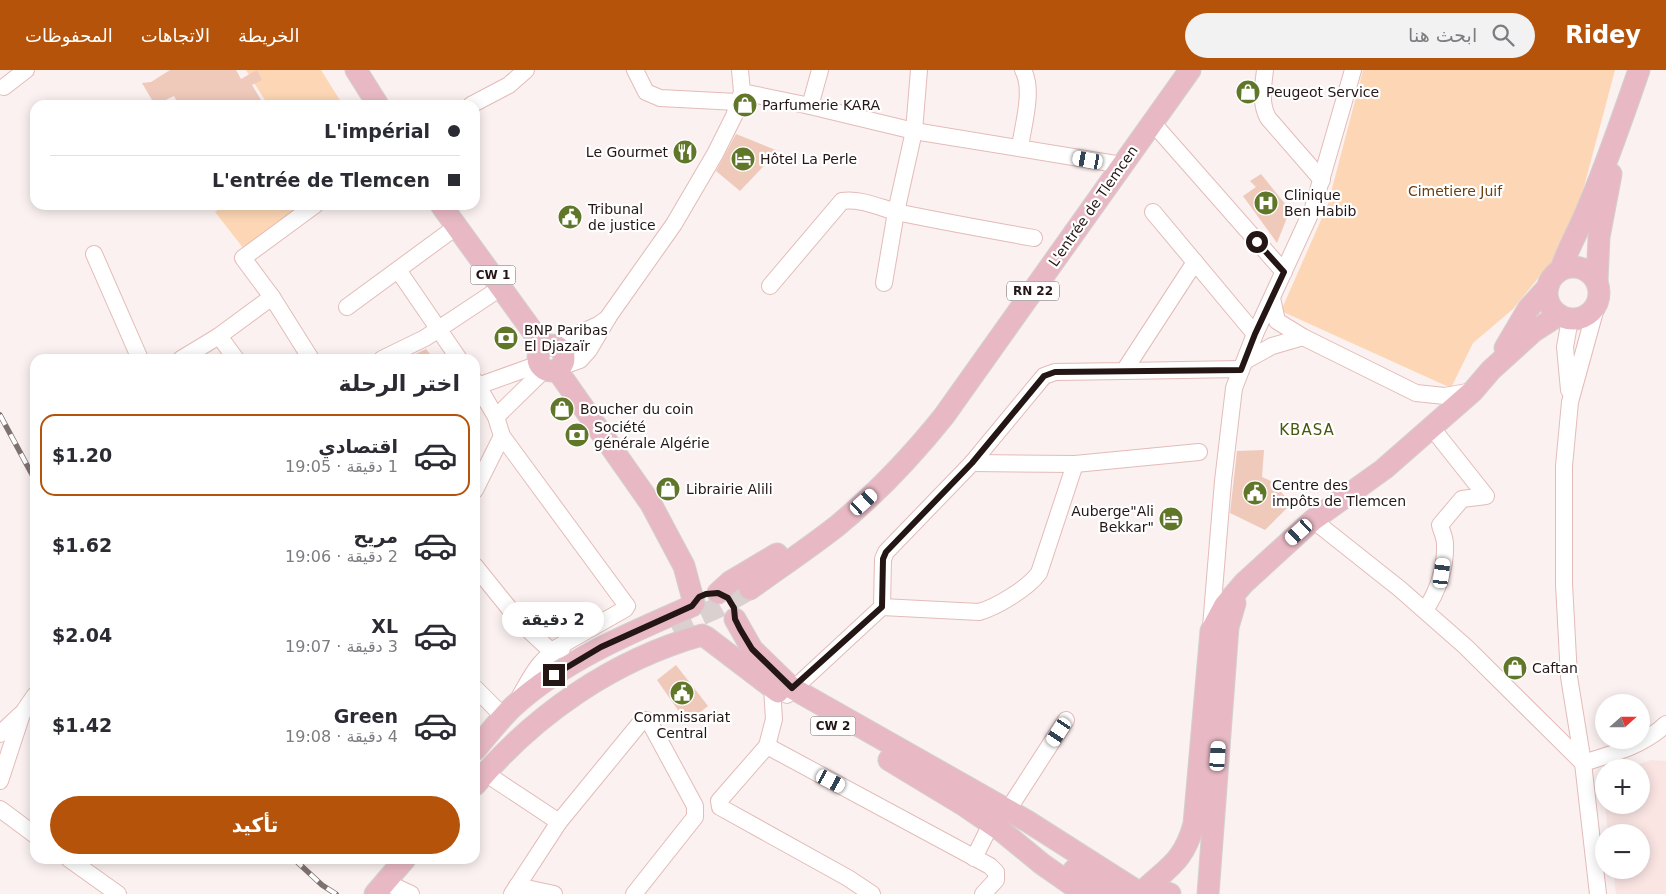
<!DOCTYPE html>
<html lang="ar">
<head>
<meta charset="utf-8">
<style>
	body { margin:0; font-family:"DejaVu Sans","Noto Sans Arabic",sans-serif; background:#f2f2f3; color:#2b2b33; direction:rtl; height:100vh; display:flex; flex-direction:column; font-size:19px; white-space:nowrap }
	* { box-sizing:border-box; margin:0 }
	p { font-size:16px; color:#7c7c81 }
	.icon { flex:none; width:28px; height:28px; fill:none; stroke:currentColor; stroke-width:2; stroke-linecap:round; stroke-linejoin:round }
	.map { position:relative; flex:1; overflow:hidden; direction:ltr }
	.side { position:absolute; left:30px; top:284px; width:450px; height:510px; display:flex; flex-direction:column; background:#fff; border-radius:15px; box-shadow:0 2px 12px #0003; direction:rtl }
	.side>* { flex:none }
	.banner { position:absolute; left:30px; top:30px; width:450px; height:110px; border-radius:15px; box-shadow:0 2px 12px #0003; direction:rtl; display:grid; align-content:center; height:110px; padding:0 20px; background:#fff }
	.needle { width:32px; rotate:69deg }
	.tools { position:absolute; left:1595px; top:624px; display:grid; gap:10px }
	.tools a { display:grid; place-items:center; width:55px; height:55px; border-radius:50%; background:#fff; box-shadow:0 2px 12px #0003; font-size:25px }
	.end { position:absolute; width:22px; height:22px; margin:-11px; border:6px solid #241615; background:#fff; box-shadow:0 0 0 2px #fff }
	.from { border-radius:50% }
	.bubble { position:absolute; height:35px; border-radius:18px; background:#fff; box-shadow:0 2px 12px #0003; font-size:16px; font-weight:800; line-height:35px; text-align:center; direction:rtl }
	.car { position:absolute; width:15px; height:30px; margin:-15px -8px; border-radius:6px; box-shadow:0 0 4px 1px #0007; background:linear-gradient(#fff 24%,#345 0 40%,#fff 0 76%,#345 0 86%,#fff 0) }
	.banner b { display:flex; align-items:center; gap:18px; height:48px; font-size:19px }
	.banner b+b { border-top:1px solid #e1e1e2 }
	.banner i { width:12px; height:12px; background:#2b2b33 }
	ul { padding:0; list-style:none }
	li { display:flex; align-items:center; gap:15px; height:82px; margin:0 10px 8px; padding:0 10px; border:2px solid transparent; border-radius:15px }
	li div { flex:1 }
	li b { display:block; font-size:19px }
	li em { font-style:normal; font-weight:800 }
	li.active { border-color:#b45309 }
	li>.icon { width:45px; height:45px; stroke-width:1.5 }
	h2 { padding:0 20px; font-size:22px; line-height:60px }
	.action { display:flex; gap:10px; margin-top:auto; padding:10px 20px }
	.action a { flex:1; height:58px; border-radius:30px; background:#b45309; color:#fff; font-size:20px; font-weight:800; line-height:58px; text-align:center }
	header { display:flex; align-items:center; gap:30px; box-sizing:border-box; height:70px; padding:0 25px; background:#b45309; color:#fff }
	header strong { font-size:24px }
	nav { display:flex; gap:28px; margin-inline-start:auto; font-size:18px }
	.search { width:350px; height:45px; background:#f2f2f3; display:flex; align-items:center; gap:12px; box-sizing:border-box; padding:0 18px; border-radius:28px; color:#7c7c81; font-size:19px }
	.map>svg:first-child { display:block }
</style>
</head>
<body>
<header>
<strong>Ridey</strong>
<div class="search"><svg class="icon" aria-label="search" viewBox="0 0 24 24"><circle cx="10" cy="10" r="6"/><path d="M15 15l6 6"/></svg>ابحث هنا</div>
<nav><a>الخريطة</a><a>الاتجاهات</a><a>المحفوظات</a></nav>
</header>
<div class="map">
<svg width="1666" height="824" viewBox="0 0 1666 824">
	<rect width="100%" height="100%" fill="#faf1f0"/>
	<path fill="#fae5e3" d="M1651,690L1666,691V824H1616L1613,800H1641V762H1608L1605,735H1641V698L1632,697Z"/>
	<g fill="#fdd7b5">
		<path d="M246,0H321L343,35H268Z"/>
		<path d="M1363,0H1615L1585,113L1566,174L1513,239L1473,273L1451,318L1281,241L1328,134Z"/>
		<path d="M226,135H304L244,179L215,142Z"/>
	</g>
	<g fill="#efcabb">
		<path d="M170,0H236L241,9L257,0L262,10L252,15L264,35H179L174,26L155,35L142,13L151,12Z"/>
		<path d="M736,64L778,81L740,121L716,101Z"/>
		<path d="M1261,104L1290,140L1277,173L1243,126L1256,117L1250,111Z"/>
		<path d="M426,279L434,289H405Z"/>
		<path d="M1264,380L1262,407L1273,412L1291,434L1265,460L1230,443L1237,381Z"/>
		<path d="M676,595L708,636L687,653L657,610Z"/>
	</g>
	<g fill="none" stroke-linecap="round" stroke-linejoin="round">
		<path stroke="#dad0cf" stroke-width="21" stroke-dasharray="21 11" stroke-linecap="butt" d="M672,558L717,538L750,519"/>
		<defs>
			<g id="minor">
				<path d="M635,0L646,22L660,28L737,32"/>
				<path d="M1265,0C1263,17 1260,33 1268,48L1322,110"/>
				<path d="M4,17L26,0"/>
				<path d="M742,22L810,36L914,61L1122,95"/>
				<path d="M471,35L509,15L526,0"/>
				<path d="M810,36L820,0"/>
				<path d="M1152,52L1284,202"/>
				<path d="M1020,77C1023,55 1034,20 1023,0"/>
				<path d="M1153,142L1255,264"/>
				<path d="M94,184L140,289"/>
				<path d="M398,200L459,289"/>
				<path d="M884,213L896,142L914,61L919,0"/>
				<path d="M770,216L842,131C862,128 882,139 901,143C945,152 989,160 1034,168"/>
				<path d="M1272,228L1277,251L1303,267L1416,323L1445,326L1473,321"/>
				<path d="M1597,234L1570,332L1564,396V514L1569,607L1583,693L1598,824"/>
				<path d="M347,237L456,157"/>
				<path d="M219,266L236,289"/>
				<path d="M554,275L598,255L608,248"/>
				<path d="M181,289L219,266L272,227"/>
				<path d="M311,289L272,227L243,188L315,135"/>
				<path d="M382,289L425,268L502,217"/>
				<path d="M1245,291L1272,276L1303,267"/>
				<path d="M560,297L580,290L589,280L609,246L674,154L715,84L734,46L742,22L740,0"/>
				<path d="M1124,301L1241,299"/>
				<path d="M475,311L496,347L502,366L627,536L625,539L551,581L521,553L475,496"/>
				<path d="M475,317L539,294"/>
				<path d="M1569,320L1565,277L1570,249"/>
				<path d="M496,347L544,300"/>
				<path d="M972,393L1075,394L1199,382"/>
				<path d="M475,420L502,366"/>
				<path d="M1313,450L1400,519L1466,577L1583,693C1612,684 1643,676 1666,654"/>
				<path d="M882,537L883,489L886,482L972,393L1044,306L1055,302L1124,301L1195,192"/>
				<path d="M1425,540C1438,522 1446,496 1445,474C1445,467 1441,460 1440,455L1462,429L1486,426L1432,358"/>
				<path d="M1211,557L1223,411L1234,318L1255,264L1313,138L1353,0"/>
				<path d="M475,618L504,647"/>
				<path d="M772,618L774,649L767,676L719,731L720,737L848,808L872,824"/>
				<path d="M787,625L882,537L979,542C997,537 1028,518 1039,503L1075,394"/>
				<path d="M520,626C530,609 541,584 562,579"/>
				<path d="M0,664L20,645"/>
				<path d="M767,676L990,796L996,802V810L983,824"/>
				<path d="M485,703L559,752L512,824"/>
				<path d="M0,711L22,644L35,625"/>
				<path d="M0,739L35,765"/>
				<path d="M1008,740L1066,650"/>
				<path d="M559,752L641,652L645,650L649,651L695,736V747L634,824"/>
				<path d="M974,788L991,754"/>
				<path d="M69,789L118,824"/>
				<path d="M385,812L411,824"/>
				<path d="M517,816L554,824"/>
			</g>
			<g id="major">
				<path d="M356,0L378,35"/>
				<path d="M441,135L544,277"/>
				<circle cx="1573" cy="223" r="26"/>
				<path d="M1561,199C1567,181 1576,165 1584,147C1605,99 1622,49 1639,0"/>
				<path d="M1597,211L1599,167L1611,104"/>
				<circle cx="551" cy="288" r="13"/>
				<path d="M1505,278L1528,239L1548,217"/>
				<path d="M557,300L651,434L684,496L694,533"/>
				<path d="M750,519C779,498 809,478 837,456C877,423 912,386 944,346L1190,0"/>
				<path d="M718,523L730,512L777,484"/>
				<path d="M735,549L752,579L792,618L1027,751L1140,823"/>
				<path d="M706,567L778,622"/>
				<path d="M475,680C488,665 501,647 516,634C567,589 630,563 692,536"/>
				<path d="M889,690L965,736L1003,762L1042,794L1085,824"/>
				<path d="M475,715C535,644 613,590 702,565"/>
				<path d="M1074,800L1111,824"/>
				<path d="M375,824L405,789"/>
				<path d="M1140,824C1166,798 1183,794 1194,754L1211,561L1225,535L1244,513L1313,450L1384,399L1473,321L1491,300L1534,261L1559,245"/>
				<path d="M1153,824L1164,822L1170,824"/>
				<path d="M1208,824L1228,557L1235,533"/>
			</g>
		</defs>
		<use href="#minor" stroke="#e4bbb8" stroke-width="18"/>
		<use href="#major" stroke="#d3d0d0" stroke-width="23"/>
		<use href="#minor" stroke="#fff" stroke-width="16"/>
		<use href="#major" stroke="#e8b9c5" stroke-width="21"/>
		<defs>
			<g id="rail">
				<path d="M0,345L35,410"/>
				<path d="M294,789L322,815L336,824"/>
			</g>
		</defs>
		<use href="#rail" stroke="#7e7271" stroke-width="5.5"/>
		<use href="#rail" stroke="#fff" stroke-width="4" stroke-dasharray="11" stroke-linecap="butt"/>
	</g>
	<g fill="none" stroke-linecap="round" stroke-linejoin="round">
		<path stroke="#241615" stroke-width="6" d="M554,605L601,577L692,536L699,527L706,524L718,523L728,528L734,538L735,549L740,559L752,579L792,618L882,537L883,489L886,482L972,393L1044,306L1055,302L1241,300L1255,264L1284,202L1257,172"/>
	</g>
	<defs>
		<symbol id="shop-disc" viewBox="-11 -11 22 22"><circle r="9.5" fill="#607729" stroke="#fff"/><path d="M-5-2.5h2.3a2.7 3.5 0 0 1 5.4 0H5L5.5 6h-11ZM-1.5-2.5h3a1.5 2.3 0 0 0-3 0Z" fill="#fff"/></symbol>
		<symbol id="restaurant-disc" viewBox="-11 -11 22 22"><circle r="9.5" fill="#607729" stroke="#fff"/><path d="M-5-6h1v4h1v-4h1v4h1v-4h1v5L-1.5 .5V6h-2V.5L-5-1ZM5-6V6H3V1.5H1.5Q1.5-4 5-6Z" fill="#fff"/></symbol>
		<symbol id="hotel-disc" viewBox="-11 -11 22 22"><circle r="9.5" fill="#607729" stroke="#fff"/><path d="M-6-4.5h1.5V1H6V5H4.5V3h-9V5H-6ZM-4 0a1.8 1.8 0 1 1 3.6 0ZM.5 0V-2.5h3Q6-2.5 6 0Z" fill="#fff"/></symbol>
		<symbol id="hospital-disc" viewBox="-11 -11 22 22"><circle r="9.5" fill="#607729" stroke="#fff"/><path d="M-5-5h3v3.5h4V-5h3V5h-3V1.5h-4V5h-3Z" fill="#fff"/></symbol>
		<symbol id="civic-disc" viewBox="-11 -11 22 22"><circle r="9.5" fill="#607729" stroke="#fff"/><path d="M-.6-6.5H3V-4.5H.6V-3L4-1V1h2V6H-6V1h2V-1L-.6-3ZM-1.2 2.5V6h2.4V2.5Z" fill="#fff"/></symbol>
		<symbol id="bank-disc" viewBox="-11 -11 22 22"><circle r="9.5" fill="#607729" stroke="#fff"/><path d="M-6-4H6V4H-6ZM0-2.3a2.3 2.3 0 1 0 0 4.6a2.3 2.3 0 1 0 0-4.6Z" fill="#fff"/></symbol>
	</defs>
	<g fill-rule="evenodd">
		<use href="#shop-disc" x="1234" y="8" width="28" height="28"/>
		<use href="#shop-disc" x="731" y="21" width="28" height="28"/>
		<use href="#restaurant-disc" x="671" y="68" width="28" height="28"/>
		<use href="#hotel-disc" x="729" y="75" width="28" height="28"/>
		<use href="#hospital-disc" x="1252" y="119" width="28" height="28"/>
		<use href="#civic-disc" x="556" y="133" width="28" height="28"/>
		<use href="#bank-disc" x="492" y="254" width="28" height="28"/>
		<use href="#shop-disc" x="548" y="325" width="28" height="28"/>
		<use href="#bank-disc" x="563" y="351" width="28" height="28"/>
		<use href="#shop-disc" x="654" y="405" width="28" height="28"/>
		<use href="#civic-disc" x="1241" y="409" width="28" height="28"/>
		<use href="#hotel-disc" x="1157" y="435" width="28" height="28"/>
		<use href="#shop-disc" x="1501" y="584" width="28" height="28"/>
		<use href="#civic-disc" x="668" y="609" width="28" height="28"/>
	</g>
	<g text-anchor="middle" stroke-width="4.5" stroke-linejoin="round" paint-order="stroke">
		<g fill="#fff" stroke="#665c5b" stroke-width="1">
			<rect x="470.5" y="195.5" width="45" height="19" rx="4"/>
			<rect x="1007" y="211.5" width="52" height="19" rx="4"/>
			<rect x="810.5" y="646.5" width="45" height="19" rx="4"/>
		</g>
		<g font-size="12" font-weight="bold" fill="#241615">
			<text x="493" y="209">CW 1</text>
			<text x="1033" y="225">RN 22</text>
			<text x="833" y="660">CW 2</text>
		</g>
		<g font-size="14" fill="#241615" stroke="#fff" text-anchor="start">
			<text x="1266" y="27">Peugeot Service</text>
			<text x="762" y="40">Parfumerie KARA</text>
			<text x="668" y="87" text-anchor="end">Le Gourmet</text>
			<text x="760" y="94">Hôtel La Perle</text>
			<text x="1284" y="130">Clinique<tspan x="1284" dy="16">Ben Habib</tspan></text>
			<text x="588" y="144">Tribunal<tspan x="588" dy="16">de justice</tspan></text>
			<text x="524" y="265">BNP Paribas<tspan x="524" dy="16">El Djazaïr</tspan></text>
			<text x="580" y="344">Boucher du coin</text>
			<text x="594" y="362">Société<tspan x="594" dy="16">générale Algérie</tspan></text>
			<text x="1272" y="420">Centre des<tspan x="1272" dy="16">impôts de Tlemcen</tspan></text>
			<text x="686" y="424">Librairie Alili</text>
			<text x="1154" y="446" text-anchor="end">Auberge"Ali<tspan x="1154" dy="16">Bekkar"</tspan></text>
			<text x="1532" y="603">Caftan</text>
			<text x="682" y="652" text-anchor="middle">Commissariat<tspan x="682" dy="16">Central</tspan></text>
		</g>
		<g font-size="14" fill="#693f11" stroke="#fff">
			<text x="1455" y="126">Cimetiere Juif</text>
		</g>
		<g font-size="14" fill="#241615" stroke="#fff">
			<text transform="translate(1093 136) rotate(-55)" y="5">L'entrée de Tlemcen</text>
		</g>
		<g font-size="15" letter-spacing="1" fill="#465a0f" stroke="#fff">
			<text x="1307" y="365">KBASA</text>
		</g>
	</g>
</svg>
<div class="tools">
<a><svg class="needle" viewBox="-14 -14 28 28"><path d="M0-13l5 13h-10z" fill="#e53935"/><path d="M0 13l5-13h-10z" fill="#7c7c81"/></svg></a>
<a>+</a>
<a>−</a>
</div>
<i class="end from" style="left:1257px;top:172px"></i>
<i class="end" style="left:554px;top:605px"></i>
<div class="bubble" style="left:502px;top:532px;width:102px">2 دقيقة</div>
<i class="car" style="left:1088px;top:90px;rotate:280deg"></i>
<i class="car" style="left:864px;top:432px;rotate:48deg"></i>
<i class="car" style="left:1299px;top:462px;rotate:228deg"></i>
<i class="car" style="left:1442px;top:503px;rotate:7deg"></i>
<i class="car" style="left:1059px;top:662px;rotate:213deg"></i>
<i class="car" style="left:1218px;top:686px;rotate:4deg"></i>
<i class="car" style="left:831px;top:711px;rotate:118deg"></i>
<div class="banner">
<b><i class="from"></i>L'impérial</b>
<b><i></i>L'entrée de Tlemcen</b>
</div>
<section class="side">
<h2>اختر الرحلة</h2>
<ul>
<li class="active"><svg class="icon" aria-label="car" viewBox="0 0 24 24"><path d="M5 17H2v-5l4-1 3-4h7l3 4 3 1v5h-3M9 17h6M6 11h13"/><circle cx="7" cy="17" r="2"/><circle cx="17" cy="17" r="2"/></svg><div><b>اقتصادي</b><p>1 دقيقة · 19:05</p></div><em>$1.20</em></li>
<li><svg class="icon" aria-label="car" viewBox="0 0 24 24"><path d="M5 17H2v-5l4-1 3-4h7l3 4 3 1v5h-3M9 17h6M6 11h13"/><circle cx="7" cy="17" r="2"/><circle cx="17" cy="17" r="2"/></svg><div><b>مريح</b><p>2 دقيقة · 19:06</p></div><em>$1.62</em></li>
<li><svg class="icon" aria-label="car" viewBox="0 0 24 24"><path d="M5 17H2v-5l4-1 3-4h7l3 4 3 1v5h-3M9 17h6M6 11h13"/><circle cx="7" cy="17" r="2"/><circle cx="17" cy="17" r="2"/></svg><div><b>XL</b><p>3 دقيقة · 19:07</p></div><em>$2.04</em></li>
<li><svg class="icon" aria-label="car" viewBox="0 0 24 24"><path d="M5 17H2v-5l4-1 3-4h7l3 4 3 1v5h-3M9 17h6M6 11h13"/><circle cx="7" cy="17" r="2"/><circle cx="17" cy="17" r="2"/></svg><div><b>Green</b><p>4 دقيقة · 19:08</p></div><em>$1.42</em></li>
</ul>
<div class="action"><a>تأكيد</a></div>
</section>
</div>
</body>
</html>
